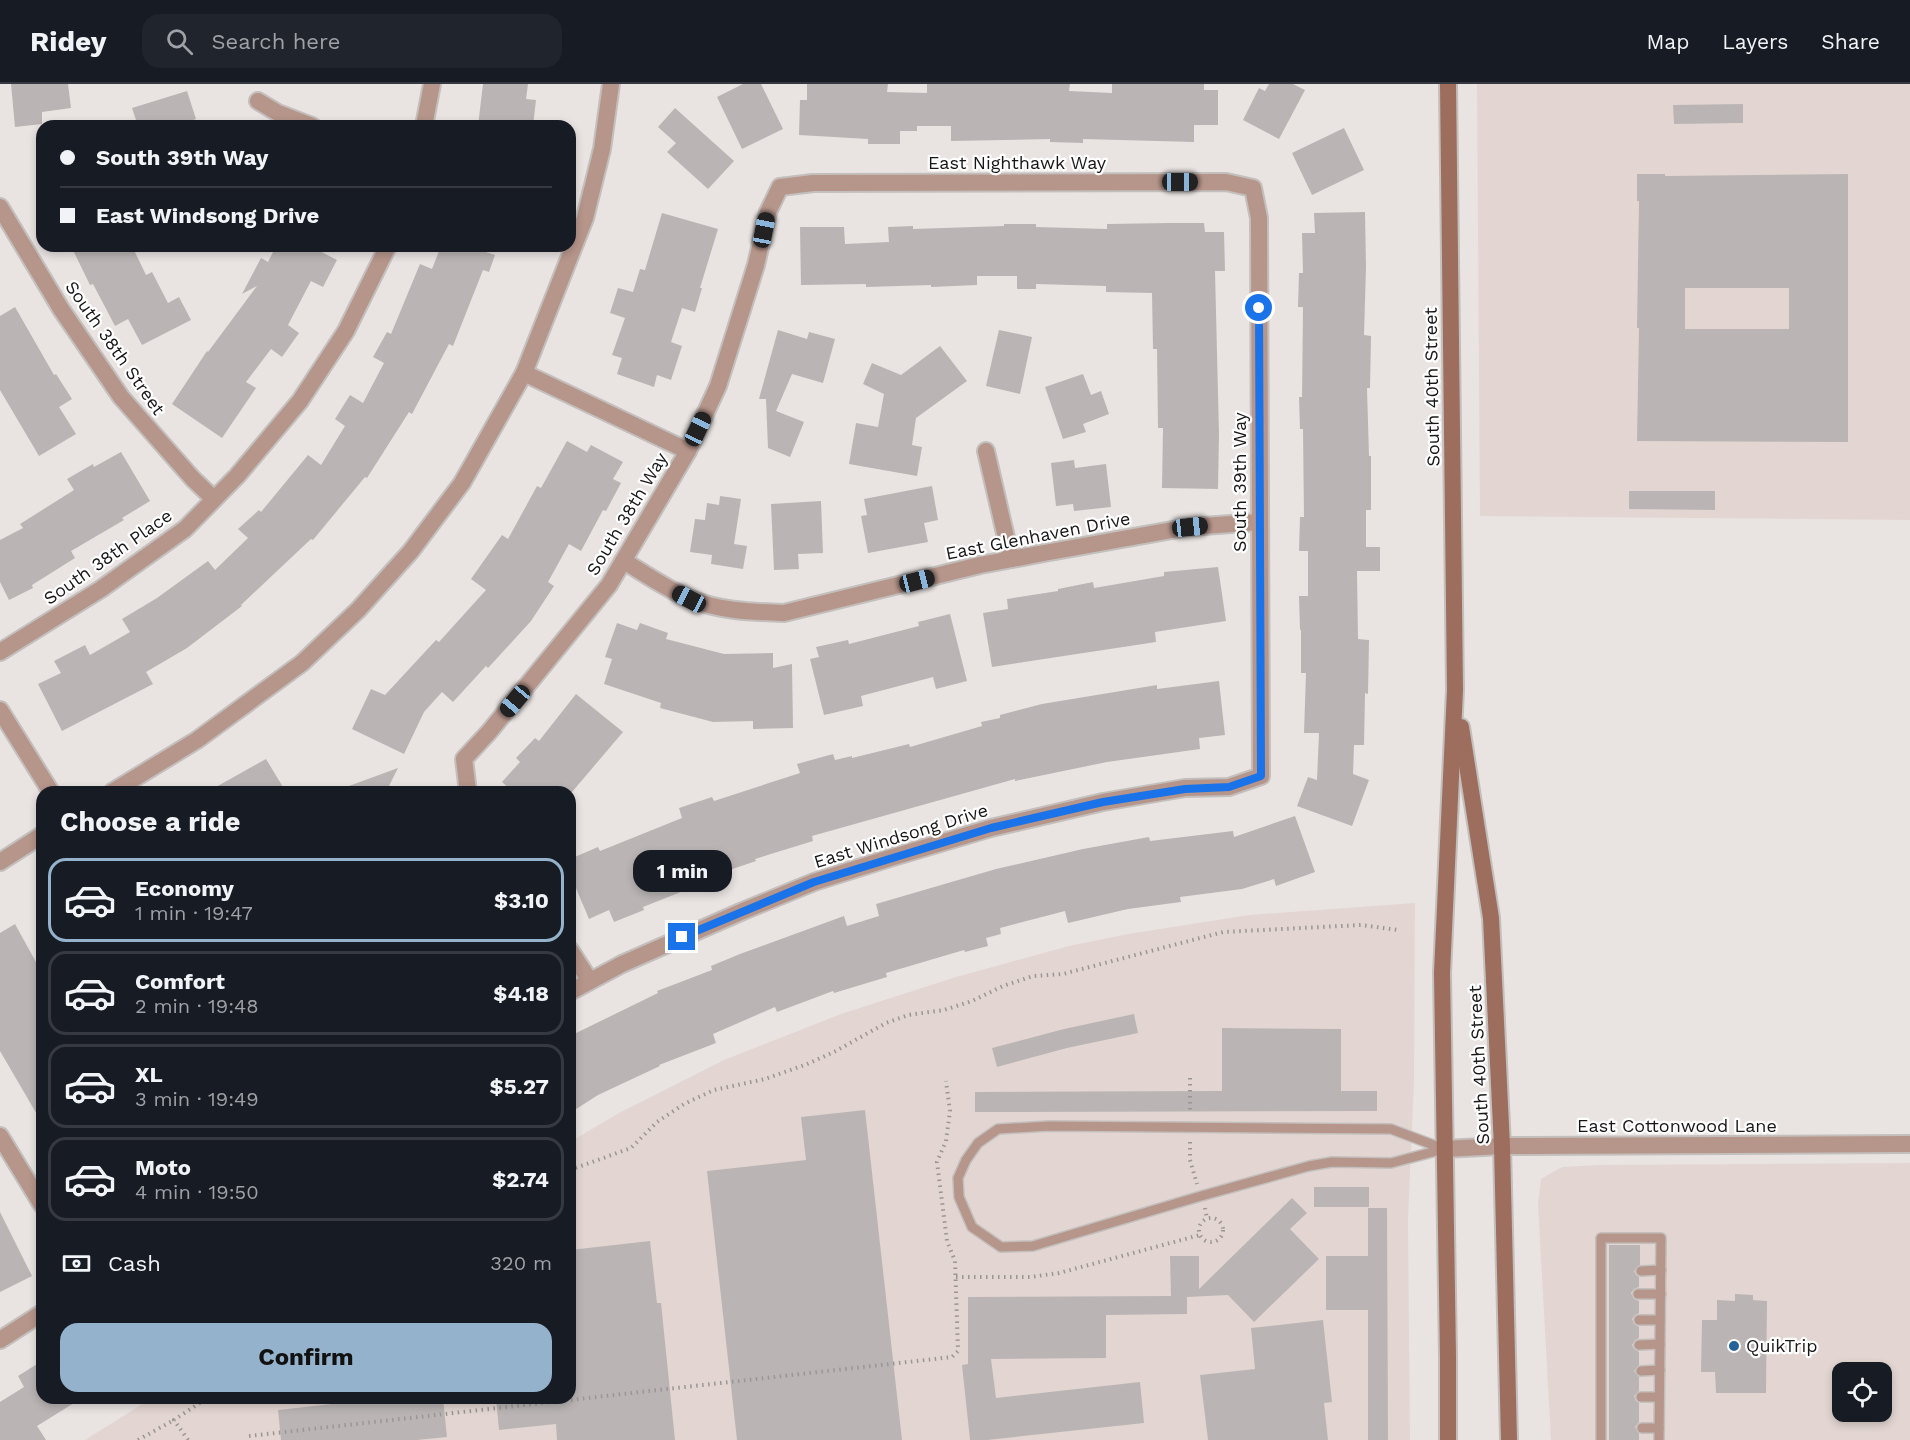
<!DOCTYPE html>
<html lang="en">
<head>
<meta charset="utf-8">
<style>
	body { margin:0; font-family:"Work Sans",sans-serif; background:#20242c; color:#f1f3f6; height:100vh; display:flex; flex-direction:column; font-size:22px; white-space:nowrap }
	* { box-sizing:border-box; margin:0 }
	p { font-size:20px; color:#9ea1a6 }
	.icon { flex:none; width:33px; height:33px; fill:none; stroke:currentColor; stroke-width:2; stroke-linecap:round; stroke-linejoin:round }
	.map { position:relative; flex:1; overflow:hidden }
	.panel { position:absolute; left:36px; top:702px; width:540px; height:618px; display:flex; flex-direction:column; background:#171b24; border-radius:18px; box-shadow:0 3px 9px #0003 }
	.panel>* { flex:none }
	.banner { position:absolute; left:36px; top:36px; width:540px; height:132px; border-radius:18px; box-shadow:0 3px 9px #0003; display:grid; align-content:center; height:132px; padding:0 24px; background:#171b24 }
	.controls { position:absolute; left:1832px; top:1278px; display:grid; gap:12px }
	.controls a { display:grid; place-items:center; width:60px; height:60px; border-radius:12px; background:#171b24; box-shadow:0 3px 9px #0003; font-size:30px }
	.end { position:absolute; width:27px; height:27px; margin:-14px; border:8px solid #1a73e8; background:#fff; box-shadow:0 0 0 3px #fff }
	.from { border-radius:50% }
	.bubble { position:absolute; height:42px; border-radius:18px; background:#171b24; box-shadow:0 3px 9px #0003; font-size:20px; font-weight:700; line-height:42px; text-align:center }
	.car { position:absolute; width:18px; height:36px; margin:-18px -9px; border-radius:8px; box-shadow:0 0 4px 2px #0007; background:linear-gradient(#222 24%,#8ab4d8 0 40%,#222 0 76%,#8ab4d8 0 86%,#222 0) }
	.banner b { display:flex; align-items:center; gap:21px; height:57px; font-size:22px }
	.banner b+b { border-top:2px solid #363941 }
	.banner i { width:15px; height:15px; background:#f1f3f6 }
	ul { padding:0; list-style:none }
	li { display:flex; align-items:center; gap:18px; height:84px; margin:0 12px 9px; padding:0 12px; border:3px solid #363941; border-radius:18px }
	li div { flex:1 }
	li b { display:block; font-size:22px }
	li em { font-style:normal; font-weight:700 }
	li.active { border-color:#95b2cc }
	li>.icon { width:54px; height:54px; stroke-width:1.5 }
	h2 { padding:0 24px; font-size:27px; line-height:72px }
	.pay { display:flex; align-items:center; gap:15px; height:66px; padding:0 24px; font-size:22px }
	.pay p { margin-inline-start:auto }
	.cta { display:flex; gap:12px; margin-top:auto; padding:12px 24px }
	.cta a { flex:1; height:69px; border-radius:18px; background:#95b2cc; color:#111; font-size:24px; font-weight:700; line-height:69px; text-align:center }
	header { display:flex; align-items:center; gap:36px; box-sizing:border-box; height:84px; padding:0 30px; background:#171b24; border-bottom:2px solid #363941 }
	header strong { font-size:28px }
	nav { display:flex; gap:33px; margin-inline-start:auto; font-size:21px }
	.search { width:420px; height:54px; background:#20242c; display:flex; align-items:center; gap:15px; box-sizing:border-box; padding:0 21px; border-radius:18px; color:#9ea1a6; font-size:22px }
	.map>svg:first-child { display:block }
</style>
</head>
<body>
<header>
<strong>Ridey</strong>
<div class="search"><svg class="icon" aria-label="search" viewBox="0 0 24 24"><circle cx="10" cy="10" r="6"/><path d="M15 15l6 6"/></svg>Search here</div>
<nav><a>Map</a><a>Layers</a><a>Share</a></nav>
</header>
<div class="map">
<svg width="1910" height="1356" viewBox="0 0 1910 1356">
	<rect width="100%" height="100%" fill="#e9e4e2"/>
	<g fill="#e3d6d2" fill-rule="evenodd">
		<path d="M1477,0H1910V436L1480,432Z"/>
		<path d="M1415,819L1414,997L1408,1136L1410,1356H85L152,1314H570V1058L619,1029L724,976L841,930L956,893L1069,862L1128,850L1249,831Z"/>
		<path d="M1910,1079V1356H1551L1538,1120L1541,1095L1562,1083L1598,1081ZM1842,1288H1881V1328H1842Z"/>
	</g>
	<g fill="#bab5b4" fill-rule="evenodd">
		<path d="M11,0H68L71,24L42,28V40L15,43Z"/>
		<path d="M483,0H528L526,15L536,16L533,42H478Z"/>
		<path d="M743,0H761L783,45L742,65L717,13Z"/>
		<path d="M807,0H888L887,8L927,9V0H1070L1069,7L1112,9V0H1204V6H1218V41H1194V58L1083,55V59L1050,58V55L951,57V42H917V47H900V60H868V55L799,51L800,16H807Z"/>
		<path d="M1269,0H1293L1305,6L1279,55L1243,36L1259,4L1265,7Z"/>
		<path d="M187,7L196,35L184,39L185,42H138L132,24Z"/>
		<path d="M1743,20V39L1674,40L1673,21Z"/>
		<path d="M675,24L734,77L708,105L667,68L676,59L658,43Z"/>
		<path d="M1344,44L1364,86L1312,111L1292,69Z"/>
		<path d="M1637,90H1665V92L1848,90V358L1637,357L1639,244H1637L1639,117H1637ZM1685,204H1789V245H1685Z"/>
		<path d="M1365,128L1366,183L1364,251L1371,252L1370,304H1367L1369,372H1371V426H1366V463H1380V487H1357L1358,555L1369,556L1368,610L1365,609L1364,661H1354L1353,690L1369,696L1352,742L1297,722L1308,693L1317,696L1319,649H1304L1306,589H1301V546H1300L1299,512H1308V467H1299L1300,433H1304L1303,345H1300L1299,313H1302L1303,223H1298L1299,189H1303L1302,149H1315L1314,129Z"/>
		<path d="M662,129L718,145L700,204H702L695,228L682,224L671,258L682,262L671,296L657,291L654,303L617,290L622,274L612,271L625,234L610,229L618,204L633,208L640,185L645,186Z"/>
		<path d="M1169,139H1204L1205,148H1224L1225,187H1215L1219,350L1218,405L1162,404L1163,344H1158L1157,265H1153L1152,209L1106,208V202L1036,200V205H1017V192H977V201L931,203V201L866,203V200L801,201L800,143H844L845,160L889,158L888,143L913,142V145L1004,142V140H1036V143L1107,145V140Z"/>
		<path d="M71,162H132L146,191L152,188L168,219L179,213L191,236L142,261L128,235L115,242L93,200L90,201Z"/>
		<path d="M276,162H310L337,176L323,203L311,197L288,241L299,249L282,273L271,265L246,298L256,304L222,354L172,320L207,267L208,268L257,202L242,210L261,174L268,178Z"/>
		<path d="M441,162H488L486,168L495,171L489,188L483,186L453,262L449,260L412,330L409,328L367,394L365,393L313,456L311,455L241,521L242,522L187,564L146,588L153,600L62,647L38,600L61,589L54,577L85,561L90,571L130,548L122,535L157,514L208,477L215,486L248,454L238,445L259,426L261,428L308,371L321,381L345,342L335,335L350,311L363,319L384,279L373,273L387,248L391,250L420,180L432,185Z"/>
		<path d="M15,223L54,291L56,290L72,315L59,323L76,350L39,372L0,306V232Z"/>
		<path d="M778,246L807,255L809,248L835,255L823,299L792,290L776,327L804,338L790,373L768,364L766,315H759Z"/>
		<path d="M999,246L1032,253L1020,310L986,302Z"/>
		<path d="M940,262L967,297L916,334L912,361L922,363L917,392L849,380L856,339L878,343L884,310L863,300L872,279L901,291Z"/>
		<path d="M1083,290L1091,311L1101,307L1109,330L1083,340L1086,348L1063,355L1045,303Z"/>
		<path d="M567,357L587,368L591,361L623,378L613,395L621,399L606,427L603,426L581,467L569,460L548,498L554,502L531,537L488,584L486,582L453,618L442,608L424,628L404,670L352,645L371,605L385,611L436,556L439,558L486,506L471,495L502,451L508,455L537,402L541,404Z"/>
		<path d="M121,368L150,417L122,434L124,436L71,467L75,474L32,501L33,504L9,516L0,498V456L23,444L20,440L74,406L67,395L93,380L94,383Z"/>
		<path d="M1074,376L1075,384L1106,380L1111,423L1074,427L1073,420L1056,422L1051,379Z"/>
		<path d="M932,402L938,436L924,439L928,458L868,469L861,432L867,431L864,415Z"/>
		<path d="M1629,407H1715V426L1629,425Z"/>
		<path d="M720,412L741,415L734,460L747,462L743,485L711,480L712,471L690,468L695,435L705,436L707,419L719,421Z"/>
		<path d="M821,417L823,469L798,470L799,485L774,486L771,420Z"/>
		<path d="M1218,483L1226,537L1155,548L1156,558L992,583L983,529L1008,525L1007,515L1058,507V505L1093,498L1094,504L1164,492V488Z"/>
		<path d="M950,530L967,597L936,605L933,593L861,612L863,622L824,631L810,575L819,573L816,563L848,556L849,560L919,542L918,538Z"/>
		<path d="M617,539L637,546L640,539L668,549L666,555L724,570L773,569V584L792,580L793,644L753,645V637L713,638L660,624L661,619L604,600L612,575L605,573Z"/>
		<path d="M1219,597L1225,651L1199,654L1200,665L1107,678L1015,697V695L812,752L813,757L755,775L756,777L700,796L701,800L643,823L644,826L614,838L609,826L589,835L570,790V775L598,763L600,767L682,734L679,724L712,713L714,717L800,689L797,680L833,670L835,676L852,672V674L909,660L910,663L982,642L981,638L1000,634V631L1042,620L1157,601V605Z"/>
		<path d="M576,610L623,648L572,708H513L502,698L520,678L516,674L535,654L539,657Z"/>
		<path d="M266,675L286,708H207Z"/>
		<path d="M398,684L386,708H339L338,706Z"/>
		<path d="M1295,732L1315,788L1276,802L1274,795L1242,805L1180,813L1181,818L1128,825L1068,839L1065,827L1000,844L1001,850L986,854L988,862L965,868L964,866L886,889L887,893L834,909L833,907L777,928L775,923L713,950L716,959L659,981L660,982L598,1011L570,1029V952L658,909L657,907L712,886L711,882L740,870L844,832L847,842L879,832L876,820L996,785L1083,765L1149,753L1150,757L1233,747L1234,753Z"/>
		<path d="M15,840L42,889V1039L0,967V849Z"/>
		<path d="M1134,930L1138,949L1067,964L997,983L992,964L1064,945Z"/>
		<path d="M1222,944L1341,945V1007H1377V1027L975,1028V1008L1222,1007Z"/>
		<path d="M865,1026L902,1356H737L707,1087L806,1076L801,1033Z"/>
		<rect x="1314" y="1103" width="55" height="20"/>
		<path d="M1292,1114L1307,1129L1290,1145L1319,1175L1254,1238L1228,1211L1187,1213V1230L1106,1231V1274L991,1275L996,1314L1140,1298L1144,1339L987,1356H970L962,1281L968,1280V1213L1171,1212L1170,1172H1199V1205Z"/>
		<path d="M1368,1124H1387L1388,1356H1368V1226H1326V1172H1368Z"/>
		<path d="M0,1128L32,1192L0,1208Z"/>
		<path d="M650,1157L657,1219H661L675,1356H557L556,1340L499,1346L496,1314H570V1166Z"/>
		<path d="M1609,1161H1640V1181L1634,1187L1636,1191L1639,1193V1203L1634,1205L1631,1209L1634,1215L1639,1217V1229L1635,1231L1632,1235L1634,1240L1639,1243V1254L1635,1256L1632,1261L1634,1265L1639,1268V1281L1634,1287L1639,1293V1307L1634,1312L1636,1317L1639,1319V1338L1635,1343L1639,1350V1356H1609Z"/>
		<path d="M1735,1210L1753,1211V1216L1767,1217L1766,1309H1716L1715,1288H1701L1702,1236H1717V1216L1735,1217Z"/>
		<path d="M1323,1236L1332,1318L1324,1319L1328,1356H1208L1200,1291L1255,1285L1251,1244Z"/>
		<path d="M42,1277V1314H82L37,1342L46,1356H0V1318L24,1303L18,1292Z"/>
		<path d="M386,1314H443L447,1353L417,1356H281L278,1326Z"/>
	</g>
	<g fill="none" stroke-linecap="round" stroke-linejoin="round">
		<defs>
			<g id="service">
				<path d="M1049,1042L1391,1045L1444,1065L1391,1079L1332,1078L1309,1082L1201,1112L1033,1162L1001,1163L972,1143L959,1113L958,1094L966,1076L978,1059L998,1045Z"/>
				<path d="M1641,1187L1661,1186"/>
				<path d="M1638,1210H1661"/>
				<path d="M1639,1236H1660"/>
				<path d="M1639,1261L1660,1260"/>
				<path d="M1641,1287L1660,1286"/>
				<path d="M1641,1313H1659"/>
				<path d="M1642,1344H1659"/>
				<path d="M1601,1356V1154H1661L1659,1356"/>
			</g>
			<g id="minor">
				<path d="M258,17L278,29L312,42"/>
				<path d="M424,42L432,0"/>
				<path d="M0,123L61,225L121,313L193,395L214,415"/>
				<path d="M524,289L688,367"/>
				<path d="M986,367L1011,475"/>
				<path d="M624,477C645,490 665,504 688,514C718,527 752,528 784,529L980,481L1044,469L1189,443L1259,438"/>
				<path d="M0,568L101,505L185,445L237,392L300,317L346,247L388,162"/>
				<path d="M0,626L51,708"/>
				<path d="M468,708L464,675L489,648L609,501L688,367L718,302L756,181L768,128L780,103L813,99L1226,98L1253,104L1259,134L1261,692L1229,703L1185,704L1103,718L991,744L890,774L814,798L743,827L622,880L570,908"/>
				<path d="M570,866L590,897"/>
				<path d="M0,1052L42,1121"/>
				<path d="M0,1256L42,1229"/>
			</g>
			<g id="tertiary">
				<path d="M112,708L197,656L302,579L358,526L411,467L462,399L524,289L585,134L602,65L611,0"/>
				<path d="M0,778L42,751"/>
				<path d="M1444,1065L1502,1062L1910,1060"/>
			</g>
			<g id="secondary">
				<path d="M1461,643L1491,834L1502,1062L1509,1356"/>
				<path d="M1448,1356V1273L1442,889L1455,606L1448,0"/>
			</g>
		</defs>
		<use href="#service" stroke="#c3bfbd" stroke-width="12"/>
		<use href="#minor" stroke="#c3bfbd" stroke-width="20"/>
		<use href="#tertiary" stroke="#c3bfbd" stroke-width="20"/>
		<use href="#secondary" stroke="#c3bfbd" stroke-width="20"/>
		<g stroke="#9a9695" stroke-width="4" stroke-dasharray="1.5 4.5" stroke-linecap="butt">
			<path d="M1190,994V1029"/>
			<path d="M1190,1058V1076L1197,1100"/>
			<path d="M570,1086L631,1064L657,1038L684,1020L714,1006L765,995L805,981L834,968L886,939L908,931L944,926L972,917L1003,902L1033,892L1063,890L1223,848L1361,841L1398,846"/>
			<path d="M1205,1124L1207,1135"/>
			<circle cx="1211" cy="1146" r="12"/>
			<path d="M956,1193H1030L1059,1189L1200,1151"/>
			<path d="M249,1352L952,1273L958,1267L955,1177L947,1157L937,1078L946,1057L950,1027L946,997"/>
			<path d="M138,1356L174,1336"/>
			<path d="M188,1356L174,1336L207,1314"/>
		</g>
		<use href="#service" stroke="#b6958a" stroke-width="9"/>
		<use href="#minor" stroke="#b6958a" stroke-width="16"/>
		<use href="#tertiary" stroke="#b6958a" stroke-width="16"/>
		<use href="#secondary" stroke="#9d6e5e" stroke-width="16"/>
	</g>
	<g fill="none" stroke-linecap="round" stroke-linejoin="round">
		<path stroke="#1a73e8" stroke-width="8" d="M682,853L814,798L991,744L1103,718L1185,705L1229,703L1261,692L1259,224"/>
	</g>
	<circle fill="#246298" stroke="#fff" stroke-width="2" cx="1734" cy="1262" r="6"/>
	<g text-anchor="middle" stroke-width="4.5" stroke-linejoin="round" paint-order="stroke">
		<g font-size="18" fill="#181616" stroke="#fff">
			<text x="1017" y="85">East Nighthawk Way</text>
			<text transform="translate(115 264) rotate(55)" y="6">South 38th Street</text>
			<text transform="translate(1432 303) rotate(-91)" y="6">South 40th Street</text>
			<text transform="translate(1240 398) rotate(-90)" y="6">South 39th Way</text>
			<text transform="translate(627 430) rotate(-59)" y="6">South 38th Way</text>
			<text transform="translate(1038 452) rotate(-11)" y="6">East Glenhaven Drive</text>
			<text transform="translate(108 473) rotate(-35)" y="6">South 38th Place</text>
			<text transform="translate(901 752) rotate(-17)" y="6">East Windsong Drive</text>
			<text transform="translate(1479 981) rotate(-93)" y="6">South 40th Street</text>
			<text x="1677" y="1048">East Cottonwood Lane</text>
		</g>
		<g font-size="18" fill="#181616" stroke="#fff" text-anchor="start">
			<text x="1746" y="1268">QuikTrip</text>
		</g>
	</g>
</svg>
<div class="controls">
<a><svg class="icon" aria-label="locate" viewBox="0 0 24 24"><circle cx="12" cy="12" r="6"/><path d="M12 2v4M12 18v4M2 12h4M18 12h4"/></svg></a>
</div>
<i class="end from" style="left:1259px;top:224px"></i>
<i class="end" style="left:682px;top:853px"></i>
<div class="bubble" style="left:633px;top:766px;width:99px">1 min</div>
<i class="car" style="left:1180px;top:98px;rotate:90deg"></i>
<i class="car" style="left:764px;top:146px;rotate:11deg"></i>
<i class="car" style="left:698px;top:345px;rotate:25deg"></i>
<i class="car" style="left:1190px;top:443px;rotate:84deg"></i>
<i class="car" style="left:917px;top:497px;rotate:76deg"></i>
<i class="car" style="left:689px;top:515px;rotate:298deg"></i>
<i class="car" style="left:515px;top:617px;rotate:220deg"></i>
<div class="banner">
<b><i class="from"></i>South 39th Way</b>
<b><i></i>East Windsong Drive</b>
</div>
<section class="panel">
<h2>Choose a ride</h2>
<ul>
<li class="active"><svg class="icon" aria-label="car" viewBox="0 0 24 24"><path d="M5 17H2v-5l4-1 3-4h7l3 4 3 1v5h-3M9 17h6M6 11h13"/><circle cx="7" cy="17" r="2"/><circle cx="17" cy="17" r="2"/></svg><div><b>Economy</b><p>1 min · 19:47</p></div><em>$3.10</em></li>
<li><svg class="icon" aria-label="car" viewBox="0 0 24 24"><path d="M5 17H2v-5l4-1 3-4h7l3 4 3 1v5h-3M9 17h6M6 11h13"/><circle cx="7" cy="17" r="2"/><circle cx="17" cy="17" r="2"/></svg><div><b>Comfort</b><p>2 min · 19:48</p></div><em>$4.18</em></li>
<li><svg class="icon" aria-label="car" viewBox="0 0 24 24"><path d="M5 17H2v-5l4-1 3-4h7l3 4 3 1v5h-3M9 17h6M6 11h13"/><circle cx="7" cy="17" r="2"/><circle cx="17" cy="17" r="2"/></svg><div><b>XL</b><p>3 min · 19:49</p></div><em>$5.27</em></li>
<li><svg class="icon" aria-label="car" viewBox="0 0 24 24"><path d="M5 17H2v-5l4-1 3-4h7l3 4 3 1v5h-3M9 17h6M6 11h13"/><circle cx="7" cy="17" r="2"/><circle cx="17" cy="17" r="2"/></svg><div><b>Moto</b><p>4 min · 19:50</p></div><em>$2.74</em></li>
</ul>
<div class="pay"><svg class="icon" aria-label="cash" viewBox="0 0 24 24"><path d="M3 7h18v10H3z"/><circle cx="12" cy="12" r="2"/></svg>Cash<p>320 m</p></div>
<div class="cta"><a>Confirm</a></div>
</section>
</div>
</body>
</html>
